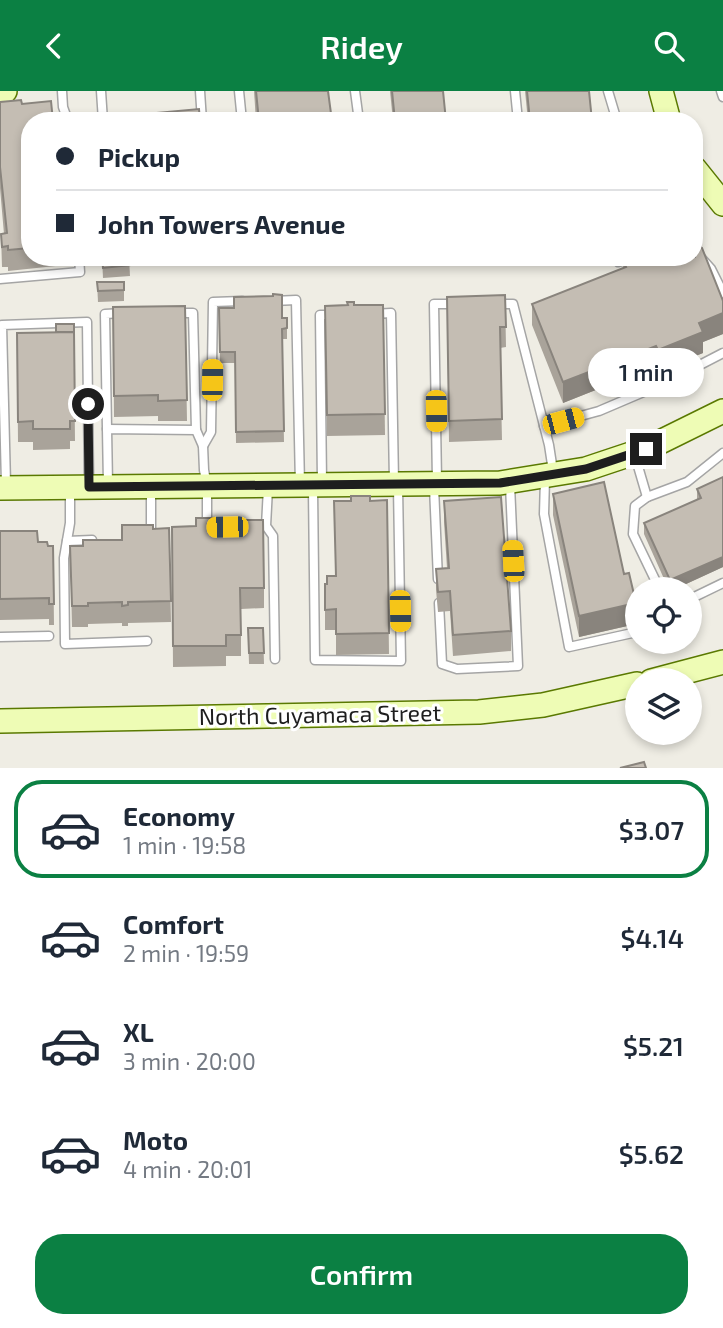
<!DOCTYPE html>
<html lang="en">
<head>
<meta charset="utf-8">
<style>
	body { margin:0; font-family:"Exo 2",sans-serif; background:#f2f2f3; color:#1f2937; height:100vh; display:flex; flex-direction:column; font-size:26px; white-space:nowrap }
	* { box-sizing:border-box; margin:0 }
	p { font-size:23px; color:#747a83 }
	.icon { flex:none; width:38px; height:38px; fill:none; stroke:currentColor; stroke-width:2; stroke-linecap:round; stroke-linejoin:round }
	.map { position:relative; height:677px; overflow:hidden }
	.side { display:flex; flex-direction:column; background:#fff; flex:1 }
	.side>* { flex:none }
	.guide { position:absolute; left:21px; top:21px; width:682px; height:154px; border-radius:28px; box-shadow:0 4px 10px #0003; display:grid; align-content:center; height:154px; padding:0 35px; background:#fff }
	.controls { position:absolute; left:625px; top:486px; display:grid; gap:14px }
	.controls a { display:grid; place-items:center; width:77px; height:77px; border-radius:50%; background:#fff; box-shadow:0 4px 10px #0003; font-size:35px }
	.end { position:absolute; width:32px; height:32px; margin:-16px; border:9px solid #1e1e1e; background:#fff; box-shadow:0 0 0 4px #fff }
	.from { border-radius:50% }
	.bubble { position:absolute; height:49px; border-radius:24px; background:#fff; box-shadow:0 4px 10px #0003; font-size:23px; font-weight:600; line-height:49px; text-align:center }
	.car { position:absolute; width:21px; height:42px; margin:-21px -10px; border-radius:9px; box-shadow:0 0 5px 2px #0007; background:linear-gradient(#f5c518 24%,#345 0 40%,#f5c518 0 76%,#345 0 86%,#f5c518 0) }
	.guide b { display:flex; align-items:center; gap:24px; height:66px; font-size:26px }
	.guide b+b { border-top:2px solid #e0e1e3 }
	.guide i { width:18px; height:18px; background:#1f2937 }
	ul { padding:12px 0 0; list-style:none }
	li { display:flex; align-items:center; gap:21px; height:98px; margin:0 14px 10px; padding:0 21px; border:4px solid transparent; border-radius:28px }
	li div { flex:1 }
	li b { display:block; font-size:26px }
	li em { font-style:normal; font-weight:600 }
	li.selected { border-color:#0b8043 }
	li>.icon { width:63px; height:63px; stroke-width:1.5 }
	.button { display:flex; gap:14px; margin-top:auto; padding:14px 35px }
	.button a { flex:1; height:80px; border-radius:28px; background:#0b8043; color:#fff; font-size:28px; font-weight:600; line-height:80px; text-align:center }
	header { display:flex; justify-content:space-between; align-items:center; height:91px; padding:0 35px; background:#0b8043; color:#fff; font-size:32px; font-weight:600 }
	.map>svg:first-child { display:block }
</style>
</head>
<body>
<header><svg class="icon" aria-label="back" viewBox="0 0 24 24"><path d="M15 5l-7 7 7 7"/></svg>Ridey<svg class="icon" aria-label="search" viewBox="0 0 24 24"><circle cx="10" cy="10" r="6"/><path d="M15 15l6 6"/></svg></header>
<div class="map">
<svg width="723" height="677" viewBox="0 0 723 677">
	<rect width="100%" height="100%" fill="#efede4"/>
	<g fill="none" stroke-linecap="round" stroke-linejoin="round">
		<defs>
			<g id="lane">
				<path d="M62,0L63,16L68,30"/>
				<path d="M101,0L103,30"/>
				<path d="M200,0L202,30"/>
				<path d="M239,0L242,30"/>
				<path d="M355,0L359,30"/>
				<path d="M515,0L518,30"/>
				<path d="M608,0L617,30"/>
				<path d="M721,0L723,6"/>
				<path d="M695,160L711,178L723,202"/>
				<path d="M618,171L632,166"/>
				<path d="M0,188L80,181L79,166"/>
				<path d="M273,210L296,209L300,394"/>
				<path d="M496,213H513L549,354L553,380"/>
				<path d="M175,222H193L196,339"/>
				<path d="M373,223L391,222L394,391"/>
				<path d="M544,335L599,320L667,291L723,262"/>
				<path d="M107,338L105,223L123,222"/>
				<path d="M203,355L211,341L213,211L242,210"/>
				<path d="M635,365L647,406"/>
				<path d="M545,388L544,423L569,556L637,541"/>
				<path d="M437,390L434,213H455"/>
				<path d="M322,391L320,224H336"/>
				<path d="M6,393L2,234L87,231L89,393"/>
				<path d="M108,393L107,338L196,339L203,355L204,379L207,395V436"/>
				<path d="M434,396L438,488"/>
				<path d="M268,397L266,435L273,445L275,568"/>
				<path d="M313,398L315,569L401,570L398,396"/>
				<path d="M70,399V432L64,467L65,553L147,550"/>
				<path d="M151,399V442"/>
				<path d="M67,450L92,449"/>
				<path d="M660,499L633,443L635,415L647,406L687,391L723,362"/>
				<path d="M690,508L723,492"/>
				<path d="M439,512L442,573L457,578L518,575L510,394"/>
				<path d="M0,546L49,545"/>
			</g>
			<g id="secondary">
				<path d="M0,0H5"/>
				<path d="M661,0L669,30"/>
				<path d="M695,78L723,113"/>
				<path d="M0,397L500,392L586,378L646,358L723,320"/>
				<path d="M651,590L723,571"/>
				<path d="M0,630L479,621L543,614L637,593"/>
			</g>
		</defs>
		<use href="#lane" stroke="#a5a5a5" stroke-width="11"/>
		<use href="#secondary" stroke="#5a7901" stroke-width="26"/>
		<use href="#lane" stroke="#fff" stroke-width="8"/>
		<use href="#secondary" stroke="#eefcb5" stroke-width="23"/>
	</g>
	<g fill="#a9a39a">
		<path d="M254,0H328L332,30H256Z"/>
		<path d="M390,0H443L446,30H393Z"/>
		<path d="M525,0H589L592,30H528Z"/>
		<path d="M0,11L22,13L30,30V166H65V174L8,180V176H2L1,143H4L0,97Z"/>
		<path d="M102,166H129L130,185L103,187Z"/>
		<path d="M623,170L723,210V243L703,251V262L658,280L656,275L563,312L532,234V213L623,177Z"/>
		<path d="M97,191H124V210L98,211Z"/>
		<path d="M505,204L506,256L500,257L502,349L449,351L447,227Z"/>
		<path d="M383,214L385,344L327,345L325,215Z"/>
		<path d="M185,215L187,330H158V325L114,326L113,216Z"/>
		<path d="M219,217L287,227V248H282L284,351L236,352L235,272H220Z"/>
		<path d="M17,242L74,259L75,350H70V358L33,359V351H18Z"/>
		<path d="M723,386V476L673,499H669L644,443V432L697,409V398Z"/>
		<path d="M553,403L624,483L636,533L579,546L553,424Z"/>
		<path d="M387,409L389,563L336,564V539H325V493H327L335,485L370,410Z"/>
		<path d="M444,410L511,540V560L453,565L450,520L438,521L436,499V478L447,477L444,431Z"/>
		<path d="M226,429L264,497V517L241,518V565H226V575L173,576L172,436L196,435Z"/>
		<path d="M169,437L171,531L128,532V535H122V532L88,533V536H72L70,455H83L122,449L153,438Z"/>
		<path d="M0,440L48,455H53L54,534H49V528L0,529Z"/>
		<path d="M248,537H263L264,573H249Z"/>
	</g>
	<g fill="#89847d">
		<path d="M723,222V243L703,251V262L658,280V259L699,232Z"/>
		<path d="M656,255V275L563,312V291Z"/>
		<path d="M723,466V476L673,499H670V489Z"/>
		<path d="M636,512V533L579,546V525Z"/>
	</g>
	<g fill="#c4bdb3" stroke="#89847d" stroke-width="2">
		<path d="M256,0H328L332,30H259Z"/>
		<path d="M392,0H443L446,30H395Z"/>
		<path d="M527,0H589L592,30H530Z"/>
		<path d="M21,9L22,13L51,10L53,30H30V157L8,159V155L2,156L1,143L7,142L0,76V11Z"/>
		<path d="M199,18L200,30H91L90,28Z"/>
		<path d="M695,153L702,157L723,210V222L699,232L703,241L658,259L656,255L563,291L532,213L626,176L623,170L633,166H695Z"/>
		<path d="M102,166H129L130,174L103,177Z"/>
		<path d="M97,191H124V199L98,200Z"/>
		<path d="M273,203L282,204V227H287V237L282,238L284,340L236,341L235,261H220L219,217H234V206L273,205Z"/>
		<path d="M505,204L506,236H500L502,328L449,330L447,206Z"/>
		<path d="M347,211H354V214H383L385,323L327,324L325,215L348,214Z"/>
		<path d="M185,215L187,309L158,310V304L114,305L113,216Z"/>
		<path d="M56,233H74V249V241H56Z"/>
		<path d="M74,241L75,330H70V338H33V330L18,331L17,242Z"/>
		<path d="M723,386V466L670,489L644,432L701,407L697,398Z"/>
		<path d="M604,391L624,483L629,482L636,512L579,525L553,403Z"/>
		<path d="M351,405H370V410L387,409L389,542L336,543V518L325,519V493H327V485H336L334,410H351Z"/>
		<path d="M501,406L511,540L453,544L450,500L438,501L436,478L449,477L444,410Z"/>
		<path d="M196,427H226V429H263L264,497H240L241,544H226V555H173L172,436L196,435Z"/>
		<path d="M122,434H153V438L169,437L171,510L128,511V514L122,515V511L88,512V515H72L70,455H83V449H122Z"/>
		<path d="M0,440H37L38,451H47L48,455H53L54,513H49V507L0,508Z"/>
		<path d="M248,537H263L264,562H249Z"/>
		<path d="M644,671L646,677H620Z"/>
	</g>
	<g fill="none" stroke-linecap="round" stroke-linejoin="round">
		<path stroke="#1e1e1e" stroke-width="9" d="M88,313L89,396L500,392L586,378L646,358"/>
	</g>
	<g text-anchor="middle" stroke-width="6" stroke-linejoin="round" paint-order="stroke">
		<g font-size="23" fill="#1e1e1e" stroke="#fff">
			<text transform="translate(320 624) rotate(-1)" y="8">North Cuyamaca Street</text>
		</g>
	</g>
</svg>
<div class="controls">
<a><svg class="icon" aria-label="locate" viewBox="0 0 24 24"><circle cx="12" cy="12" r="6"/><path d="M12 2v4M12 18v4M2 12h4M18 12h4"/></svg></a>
<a><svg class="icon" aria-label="layers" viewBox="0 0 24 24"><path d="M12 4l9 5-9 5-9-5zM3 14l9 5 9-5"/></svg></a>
</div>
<i class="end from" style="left:88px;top:313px"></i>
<i class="end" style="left:646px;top:358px"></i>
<div class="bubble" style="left:588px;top:257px;width:116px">1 min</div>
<i class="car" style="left:212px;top:289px;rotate:1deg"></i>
<i class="car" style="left:436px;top:320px;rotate:179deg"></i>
<i class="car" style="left:563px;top:330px;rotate:75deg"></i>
<i class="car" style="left:227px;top:436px;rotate:269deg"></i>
<i class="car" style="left:513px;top:470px;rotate:357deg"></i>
<i class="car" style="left:400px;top:520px;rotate:179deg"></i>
<div class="guide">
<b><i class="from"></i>Pickup</b>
<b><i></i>John Towers Avenue</b>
</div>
</div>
<section class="side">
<ul>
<li class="selected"><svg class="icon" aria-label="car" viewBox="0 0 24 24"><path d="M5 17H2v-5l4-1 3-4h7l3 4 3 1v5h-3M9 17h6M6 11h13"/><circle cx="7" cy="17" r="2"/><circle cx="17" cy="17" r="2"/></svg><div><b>Economy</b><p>1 min · 19:58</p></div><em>$3.07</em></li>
<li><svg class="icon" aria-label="car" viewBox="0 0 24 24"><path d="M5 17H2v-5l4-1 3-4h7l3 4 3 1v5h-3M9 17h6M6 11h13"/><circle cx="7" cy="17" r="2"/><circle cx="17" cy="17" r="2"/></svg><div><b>Comfort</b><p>2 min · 19:59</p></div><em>$4.14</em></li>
<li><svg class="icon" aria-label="car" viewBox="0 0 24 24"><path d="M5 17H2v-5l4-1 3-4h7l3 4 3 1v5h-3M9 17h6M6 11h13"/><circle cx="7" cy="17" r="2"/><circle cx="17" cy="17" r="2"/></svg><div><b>XL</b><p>3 min · 20:00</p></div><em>$5.21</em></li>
<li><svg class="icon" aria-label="car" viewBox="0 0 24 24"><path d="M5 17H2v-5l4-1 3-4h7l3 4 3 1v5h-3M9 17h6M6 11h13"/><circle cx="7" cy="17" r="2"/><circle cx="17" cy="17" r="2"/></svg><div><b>Moto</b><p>4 min · 20:01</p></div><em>$5.62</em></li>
</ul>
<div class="button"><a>Confirm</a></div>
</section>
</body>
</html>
